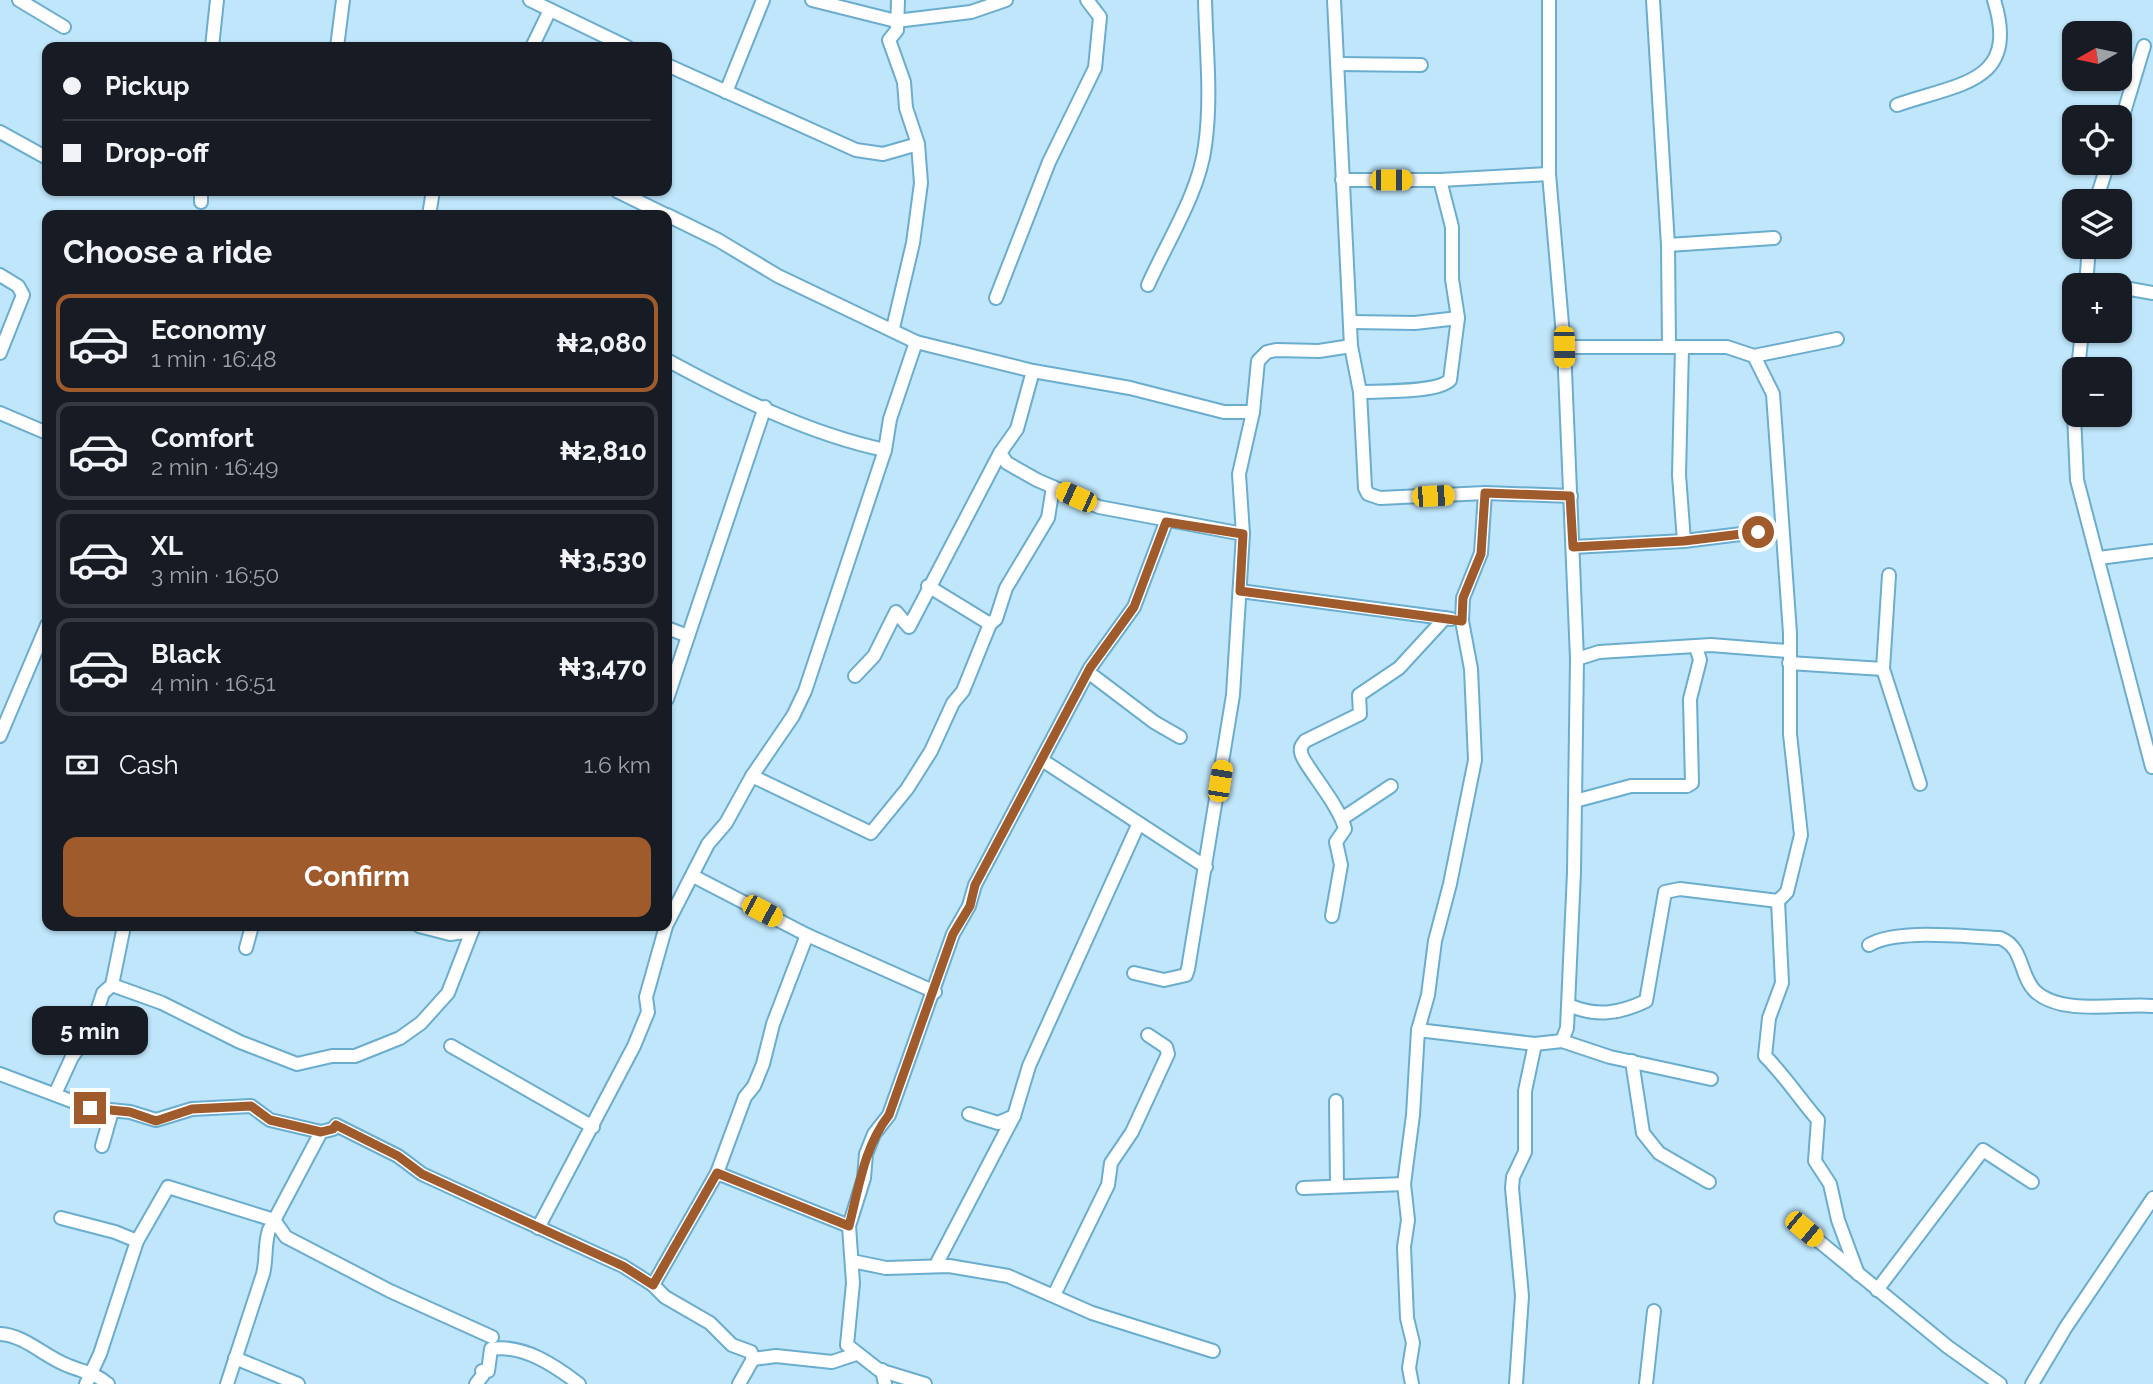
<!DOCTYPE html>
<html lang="en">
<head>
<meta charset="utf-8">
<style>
	body { margin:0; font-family:Raleway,sans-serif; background:#242831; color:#f1f3f6; height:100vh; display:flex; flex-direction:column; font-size:26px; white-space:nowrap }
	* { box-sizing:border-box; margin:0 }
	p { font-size:23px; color:#9ea1a6 }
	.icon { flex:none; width:38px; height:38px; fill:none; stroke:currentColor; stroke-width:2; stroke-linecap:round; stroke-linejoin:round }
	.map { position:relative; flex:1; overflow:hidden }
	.panel { position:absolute; left:42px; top:210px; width:630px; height:721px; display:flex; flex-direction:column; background:#171b24; border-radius:14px; box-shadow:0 2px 5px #0004 }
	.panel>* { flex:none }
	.guide { position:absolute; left:42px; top:42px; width:630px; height:154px; border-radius:14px; box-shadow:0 2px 5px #0004; display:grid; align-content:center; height:154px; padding:0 21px; background:#171b24 }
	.needle { width:46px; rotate:261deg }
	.controls { position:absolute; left:2062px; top:21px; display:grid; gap:14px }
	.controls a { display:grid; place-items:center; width:70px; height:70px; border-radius:14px; background:#171b24; box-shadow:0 2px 5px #0004; font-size:35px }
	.end { position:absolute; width:32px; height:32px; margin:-16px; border:9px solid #a05b2d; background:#fff; box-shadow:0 0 0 4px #fff }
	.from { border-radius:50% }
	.bubble { position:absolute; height:49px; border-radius:14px; background:#171b24; box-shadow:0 2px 5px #0004; font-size:23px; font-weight:700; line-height:49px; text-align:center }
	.car { position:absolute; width:21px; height:42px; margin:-21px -10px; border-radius:9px; box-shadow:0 0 5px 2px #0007; background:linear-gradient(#f5c518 24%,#345 0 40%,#f5c518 0 76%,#345 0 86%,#f5c518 0) }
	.guide b { display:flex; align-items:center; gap:24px; height:66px; font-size:26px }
	.guide b+b { border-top:2px solid #363941 }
	.guide i { width:18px; height:18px; background:#f1f3f6 }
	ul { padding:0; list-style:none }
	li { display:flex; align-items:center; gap:21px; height:98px; margin:0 14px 10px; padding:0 7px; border:4px solid #363941; border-radius:14px }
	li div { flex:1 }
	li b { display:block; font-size:26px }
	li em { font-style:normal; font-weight:700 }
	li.active { border-color:#a05b2d }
	li>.icon { width:63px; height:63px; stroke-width:1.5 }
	h2 { padding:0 21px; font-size:32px; line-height:84px }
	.pay { display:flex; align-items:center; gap:18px; height:77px; padding:0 21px; font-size:26px }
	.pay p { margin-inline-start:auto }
	.button { display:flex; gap:14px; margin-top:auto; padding:14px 21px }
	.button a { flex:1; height:80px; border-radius:14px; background:#a05b2d; color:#fff; font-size:28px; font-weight:700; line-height:80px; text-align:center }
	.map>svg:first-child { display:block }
</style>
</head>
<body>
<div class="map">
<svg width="2153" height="1384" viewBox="0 0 2153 1384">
	<rect width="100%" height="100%" fill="#bfe6fb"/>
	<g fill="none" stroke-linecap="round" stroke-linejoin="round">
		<defs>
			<g id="minor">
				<path d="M19,0L64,27"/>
				<path d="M530,0L627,47"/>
				<path d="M812,0L896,21L971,12L1006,0"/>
				<path d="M1334,0L1351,346L1360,392L1365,488L1368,494L1380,498L1485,493L1571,496"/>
				<path d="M1653,0L1668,245L1669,346"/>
				<path d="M212,47L217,0"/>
				<path d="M337,47L343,0"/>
				<path d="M532,47L550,10"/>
				<path d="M1338,64L1421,65"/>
				<path d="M667,65L856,150L883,154L918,144"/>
				<path d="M726,92L763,0"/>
				<path d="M1897,105C1960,83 2020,83 1994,0"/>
				<path d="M2119,129L2144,46"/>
				<path d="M0,132L47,158"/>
				<path d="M1342,180H1440L1549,174"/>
				<path d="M617,191L666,215"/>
				<path d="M2096,201L2108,163"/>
				<path d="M201,202V191"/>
				<path d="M429,215L433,191"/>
				<path d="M667,215L718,240L778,276L916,342L1033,371L1130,388L1224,412H1253"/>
				<path d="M1668,245L1774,238"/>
				<path d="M0,275L18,286L23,295L0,353"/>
				<path d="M2087,281L2111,285"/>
				<path d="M1148,285C1167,242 1199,193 1205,146C1212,97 1206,48 1205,0"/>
				<path d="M2086,285L2089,247"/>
				<path d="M2119,287L2153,293"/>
				<path d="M996,298L1049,162L1095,68L1100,17L1087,0"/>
				<path d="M1352,322L1415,323L1458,318"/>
				<path d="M893,328L913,243L921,183L918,144L906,108L904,82L889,40L897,30L898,0"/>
				<path d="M1564,347H1727L1754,356L1837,339"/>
				<path d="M1682,347L1679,475L1684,541"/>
				<path d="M667,360C735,397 809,434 885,450"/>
				<path d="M2078,369L2082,331"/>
				<path d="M1033,371L1017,429L1000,453L1007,463L1037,480L1099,507L1243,534"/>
				<path d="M1360,392C1380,391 1437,393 1450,380L1458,318L1452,279V227L1440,180"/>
				<path d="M0,413L47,433"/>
				<path d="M2074,415L2077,480L2152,767"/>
				<path d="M1573,547L1684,541L1782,529"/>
				<path d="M2099,558L2153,551"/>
				<path d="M1889,575L1883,669L1920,784"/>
				<path d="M928,586L990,624"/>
				<path d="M1240,591L1451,619"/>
				<path d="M667,628L688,636"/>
				<path d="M1577,659L1599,652L1711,645L1787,651"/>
				<path d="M1789,663L1883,669"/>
				<path d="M1088,672L1154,722L1180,737"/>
				<path d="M855,676L874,656L896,612L909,627L1000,453"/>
				<path d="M667,699L765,407"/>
				<path d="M0,736L47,625"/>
				<path d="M1042,760L1206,867"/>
				<path d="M752,776L871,833L907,789L931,751L953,703L963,691L990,624L996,619L1006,588L1048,518L1053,487"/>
				<path d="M1575,801L1631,786H1687L1692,783L1690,699L1700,660L1696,647"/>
				<path d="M1343,818L1391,786"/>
				<path d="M693,876L807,935L935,992"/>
				<path d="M1778,901L1782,983L1769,1018L1765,1056C1785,1076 1799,1098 1818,1120L1815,1161L1830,1184L1838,1220L1858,1274"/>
				<path d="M1332,916L1341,865L1336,842L1345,829C1340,805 1301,762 1301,752C1300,747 1302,745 1305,741L1360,714L1359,695L1399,668L1445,618"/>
				<path d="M667,924L708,844L726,823L752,776L793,716L805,691L885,450L890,419L916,342"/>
				<path d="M419,926L450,934L472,931"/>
				<path d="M1869,945C1897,928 1965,937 2000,938C2024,947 2019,975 2035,991C2061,1016 2120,1003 2153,1006"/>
				<path d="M246,948L252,926"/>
				<path d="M1134,973L1164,980L1186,975L1188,969L1233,695L1243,534L1239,474L1253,412L1258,361L1267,352L1276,350L1319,351L1351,346"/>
				<path d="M112,985L162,1003L240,1042L297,1064L332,1056H355L400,1038L421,1023L448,993L474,926"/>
				<path d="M1568,1005C1597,1017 1618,1014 1646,1001L1665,892L1680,889L1778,901L1787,892L1801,835L1790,734V633L1773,394L1754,356"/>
				<path d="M1418,1030L1535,1044L1562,1041L1567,1028L1574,872L1577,659L1564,347L1549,174V0"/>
				<path d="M1562,1041L1610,1057L1711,1079"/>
				<path d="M451,1046L593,1127"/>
				<path d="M1632,1061L1643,1133L1659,1153L1709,1182"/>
				<path d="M0,1074L90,1108L130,1112L156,1120L192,1109L251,1106L270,1120L321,1132L333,1129L336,1125L398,1156L422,1174L623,1266L653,1285L665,1297L710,1323L732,1345L751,1352L753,1359"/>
				<path d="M55,1094L72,1057L90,1033L103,993L112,985L124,926"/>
				<path d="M1336,1101L1337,1185"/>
				<path d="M969,1114L998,1123L1014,1116"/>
				<path d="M102,1146L112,1111"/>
				<path d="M717,1173L849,1226"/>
				<path d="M1303,1188L1404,1184"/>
				<path d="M61,1218L115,1232L137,1241"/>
				<path d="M538,1228L634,1046L648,1012L646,997L666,926"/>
				<path d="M1804,1229L1948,1347L2000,1384"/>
				<path d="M852,1261L886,1268L949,1266L1008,1276L1092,1313L1213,1351"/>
				<path d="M938,1261L1014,1116L1029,1066L1138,825"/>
				<path d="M653,1285L717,1173L745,1097L754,1086L763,1064L773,1024L807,935"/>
				<path d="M1877,1290L1983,1150L2032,1182"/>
				<path d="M1054,1295L1108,1185L1111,1163L1132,1132L1168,1054L1166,1047L1148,1035"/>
				<path d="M0,1334C25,1335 46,1358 69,1366C84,1372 95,1373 108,1384"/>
				<path d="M235,1358L298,1384"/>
				<path d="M753,1359L776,1356L832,1362L856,1354"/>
				<path d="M882,1370L885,1384"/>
				<path d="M86,1384L100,1354L137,1241L168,1187L274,1220L286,1237L390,1291L492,1337"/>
				<path d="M227,1384L263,1274C267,1259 264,1245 269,1230L321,1132"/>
				<path d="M476,1384L483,1375L482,1371H488L491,1349C523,1344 554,1365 579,1384"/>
				<path d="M739,1384L753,1359"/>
				<path d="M925,1384L879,1370L847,1345L853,1283L849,1226L864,1178L866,1154L874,1134L889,1115L953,934L969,906L975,885L1090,668L1134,607L1166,522"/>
				<path d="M1412,1384L1409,1368L1413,1343L1407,1318L1404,1247L1408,1220L1404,1184L1413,1115L1418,1030L1428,995L1435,941L1450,884L1475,760L1471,669L1462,621L1463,598L1481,553L1485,493"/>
				<path d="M1516,1384L1522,1296L1512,1188L1513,1177L1525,1152V1091L1535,1044"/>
				<path d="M1646,1384L1654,1311"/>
				<path d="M2032,1384L2066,1327L2153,1198"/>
			</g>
		</defs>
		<use href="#minor" stroke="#6aadcf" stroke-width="16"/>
		<use href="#minor" stroke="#fff" stroke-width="12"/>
	</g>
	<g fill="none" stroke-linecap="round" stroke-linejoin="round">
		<path stroke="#a05b2d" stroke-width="9" d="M90,1108L130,1112L156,1121L192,1109L251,1106L270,1120L321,1132L333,1129L336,1125L398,1156L422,1174L623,1266L653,1285L717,1173L849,1226C859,1187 864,1147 889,1115L953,934L970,906L975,885L1090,668L1134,607L1166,522L1243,534L1240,591L1462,621L1463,598L1481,554L1485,493L1570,496L1573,547L1684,541L1758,532"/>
	</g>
</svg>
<div class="controls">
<a><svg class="needle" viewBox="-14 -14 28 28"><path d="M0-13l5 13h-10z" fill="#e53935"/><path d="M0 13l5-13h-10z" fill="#9ea1a6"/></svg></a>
<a><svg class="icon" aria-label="locate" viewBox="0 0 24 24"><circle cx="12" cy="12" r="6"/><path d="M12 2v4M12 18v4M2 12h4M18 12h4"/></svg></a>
<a><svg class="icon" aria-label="layers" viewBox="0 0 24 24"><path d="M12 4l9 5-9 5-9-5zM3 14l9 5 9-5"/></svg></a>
<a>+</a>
<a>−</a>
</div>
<i class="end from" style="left:1758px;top:532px"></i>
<i class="end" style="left:90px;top:1108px"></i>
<div class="bubble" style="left:32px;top:1006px;width:116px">5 min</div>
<i class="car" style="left:1391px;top:180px;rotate:90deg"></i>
<i class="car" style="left:1564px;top:347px;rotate:179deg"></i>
<i class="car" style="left:1433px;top:496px;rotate:87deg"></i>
<i class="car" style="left:1076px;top:497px;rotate:294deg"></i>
<i class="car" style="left:1220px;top:781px;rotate:9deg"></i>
<i class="car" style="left:762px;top:911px;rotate:118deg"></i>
<i class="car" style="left:1804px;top:1229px;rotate:130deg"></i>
<div class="guide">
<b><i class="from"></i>Pickup</b>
<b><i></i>Drop-off</b>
</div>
<section class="panel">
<h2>Choose a ride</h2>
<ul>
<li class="active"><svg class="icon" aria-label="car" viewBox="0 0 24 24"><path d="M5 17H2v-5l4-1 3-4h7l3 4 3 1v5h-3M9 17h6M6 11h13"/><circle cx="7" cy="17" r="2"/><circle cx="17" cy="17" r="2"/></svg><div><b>Economy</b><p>1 min · 16:48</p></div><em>₦2,080</em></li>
<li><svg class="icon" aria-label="car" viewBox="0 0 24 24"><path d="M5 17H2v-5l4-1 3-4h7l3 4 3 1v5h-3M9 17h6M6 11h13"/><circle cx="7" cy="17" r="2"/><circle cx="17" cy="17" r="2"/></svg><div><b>Comfort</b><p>2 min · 16:49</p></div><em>₦2,810</em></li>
<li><svg class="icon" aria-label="car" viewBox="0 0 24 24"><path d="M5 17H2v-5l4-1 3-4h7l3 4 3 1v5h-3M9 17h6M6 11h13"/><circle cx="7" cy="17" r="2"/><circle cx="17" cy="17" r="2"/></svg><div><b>XL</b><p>3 min · 16:50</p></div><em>₦3,530</em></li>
<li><svg class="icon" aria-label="car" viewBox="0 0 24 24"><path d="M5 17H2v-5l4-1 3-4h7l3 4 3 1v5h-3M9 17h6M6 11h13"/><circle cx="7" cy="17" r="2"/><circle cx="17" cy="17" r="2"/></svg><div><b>Black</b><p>4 min · 16:51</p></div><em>₦3,470</em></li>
</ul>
<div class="pay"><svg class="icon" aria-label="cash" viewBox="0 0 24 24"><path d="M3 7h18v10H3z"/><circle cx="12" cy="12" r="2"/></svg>Cash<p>1.6 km</p></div>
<div class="button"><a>Confirm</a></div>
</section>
</div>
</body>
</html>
